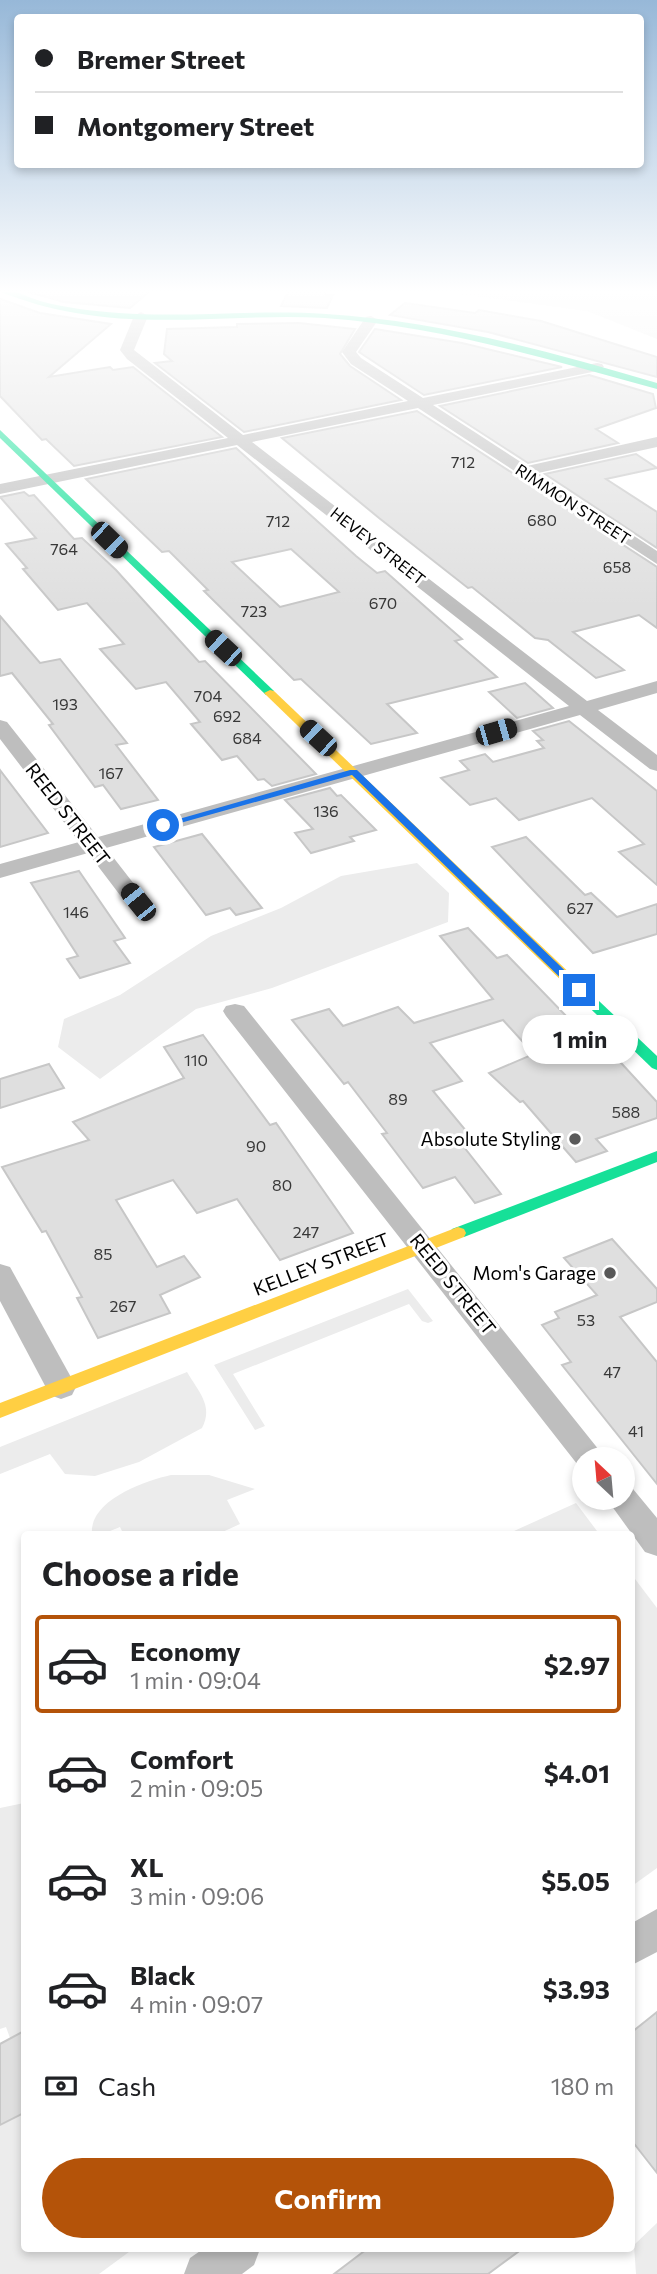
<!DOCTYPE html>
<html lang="en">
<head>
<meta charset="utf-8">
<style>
	body { margin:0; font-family:Commissioner,sans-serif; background:#f6f6f6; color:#202124; height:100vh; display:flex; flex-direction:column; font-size:26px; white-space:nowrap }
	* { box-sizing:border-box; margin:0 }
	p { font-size:23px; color:#757577 }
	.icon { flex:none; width:38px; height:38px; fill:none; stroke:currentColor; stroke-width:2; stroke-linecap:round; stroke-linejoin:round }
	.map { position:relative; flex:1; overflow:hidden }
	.side { position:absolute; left:21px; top:1531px; width:614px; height:721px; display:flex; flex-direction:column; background:#fff; border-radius:7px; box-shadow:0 4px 10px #0003 }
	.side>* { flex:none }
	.guide { position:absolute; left:14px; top:14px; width:630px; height:154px; border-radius:7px; box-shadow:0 4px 10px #0003; display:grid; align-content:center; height:154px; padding:0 21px; background:#fff }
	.needle { width:46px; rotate:334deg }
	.buttons { position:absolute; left:572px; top:1447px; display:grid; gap:14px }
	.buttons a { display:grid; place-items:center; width:63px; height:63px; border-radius:50%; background:#fff; box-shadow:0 4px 10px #0003; font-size:35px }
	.end { position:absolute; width:32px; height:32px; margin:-16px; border:9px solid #1a73e8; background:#fff; box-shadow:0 0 0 4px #fff }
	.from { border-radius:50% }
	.bubble { position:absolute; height:49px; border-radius:24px; background:#fff; box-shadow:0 4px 10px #0003; font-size:23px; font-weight:700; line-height:49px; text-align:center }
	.car { position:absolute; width:21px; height:42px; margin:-21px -10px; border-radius:9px; box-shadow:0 0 5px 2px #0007; background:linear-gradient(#222 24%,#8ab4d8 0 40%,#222 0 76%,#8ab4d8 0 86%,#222 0) }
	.guide b { display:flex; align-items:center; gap:24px; height:66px; font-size:26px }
	.guide b+b { border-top:2px solid #e0e0e0 }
	.guide i { width:18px; height:18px; background:#202124 }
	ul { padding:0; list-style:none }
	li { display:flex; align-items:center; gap:21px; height:98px; margin:0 14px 10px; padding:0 7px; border:4px solid transparent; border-radius:7px }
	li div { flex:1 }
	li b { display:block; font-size:26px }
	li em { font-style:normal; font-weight:700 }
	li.active { border-color:#b45309 }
	li>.icon { width:63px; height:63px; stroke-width:1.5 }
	h2 { padding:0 21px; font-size:32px; line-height:84px }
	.pay { display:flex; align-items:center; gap:18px; height:77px; padding:0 21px; font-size:26px }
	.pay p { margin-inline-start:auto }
	.cta { display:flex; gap:14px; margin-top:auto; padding:14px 21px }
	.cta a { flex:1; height:80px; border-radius:42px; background:#b45309; color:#fff; font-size:28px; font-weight:700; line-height:80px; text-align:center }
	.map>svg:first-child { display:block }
</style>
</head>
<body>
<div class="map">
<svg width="657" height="2274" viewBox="0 0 657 2274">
	<rect width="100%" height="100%" fill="#fff"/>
	<g fill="#ececec">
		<path d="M352,289H657V339L587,311L452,293Z"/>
		<path d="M417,863L449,893L448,922L272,988L196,1009L100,1079L58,1047L64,1019L120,995L211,936L281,908L341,876Z"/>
		<path d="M408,1289L433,1321L428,1323L422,1321L409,1304L233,1374L265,1426L255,1430L214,1365Z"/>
		<path d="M187,1372C198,1391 214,1406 202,1428L139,1462L95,1476L65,1474L50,1454L0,1474V1447Z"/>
		<path d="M171,1475H209L255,1489L227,1500L240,1524L216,1535H124L120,1527L100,1535H92C88,1501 144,1481 171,1475Z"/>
		<path d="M576,1503L600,1535H505Z"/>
		<path d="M632,1575L657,1608V1868L632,1886Z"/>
		<path d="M24,1803V2031L10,2038L6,2027L0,2029V1808Z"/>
		<path d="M24,2113V2249H133L99,2274H0V2125Z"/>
		<path d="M657,2223V2274H636L634,2245Z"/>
	</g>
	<g fill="#dfdfdf" stroke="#c7c7c7" stroke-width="2" fill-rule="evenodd">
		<path d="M18,289H152L130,308L64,302Z"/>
		<path d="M289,290L325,291L326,295H333L327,308L281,306Z"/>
		<path d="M0,299L40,313L111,324L49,377L110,367L113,370L133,367L222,437L74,466L46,439L42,440L0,396Z"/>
		<path d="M405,303L475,313L479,310L541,321L657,357V377L488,332L390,315Z"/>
		<path d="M299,323L355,329L340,354L350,366L401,400L244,432L155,363L172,361L164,354L167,329L237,327V324Z"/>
		<path d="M375,329L462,343L562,367L424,395L359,352Z"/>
		<path d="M589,375L653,394L656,408L596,429L618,443L528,463L440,406Z"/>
		<path d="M417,411L657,567V628L639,615L573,632L624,670L596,678L548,640L535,638L472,587L468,588L379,518L282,438Z"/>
		<path d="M236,448L356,556L377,573L385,571L439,619L462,639L455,641L497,677L387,704L417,733L371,744L301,679L294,680L204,591L208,590L169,551L162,552L86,479ZM291,549L339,592L280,607L232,562Z"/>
		<path d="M636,454L657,468L606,479L657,512V548L545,474Z"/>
		<path d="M24,492L29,496L34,495L74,539L82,538L116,570L199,662L205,661L316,774L272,786L264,779L258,780L237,756L222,760L191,724L200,722L166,682L136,689L100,649L124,644L87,603L58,610L23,569L27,568L6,544L36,538L0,497Z"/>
		<path d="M0,616L40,663L60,659L127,743L116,745L158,800L121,809L103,785L95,787L49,725L53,724L12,673L0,676Z"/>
		<path d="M525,683L553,708L517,718L489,692Z"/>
		<path d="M569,721L657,791V885L619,852L644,844L592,798L519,820L496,798L470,805L441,778L469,770L460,761L485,754L493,762L544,748L537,741L543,740L533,731Z"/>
		<path d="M0,770L48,833L0,847Z"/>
		<path d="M330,788L337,796L341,795L376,830L350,837L354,841L311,853L295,833L313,829L285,800Z"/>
		<path d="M202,834L262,908L236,915L230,908L206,915L154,847Z"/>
		<path d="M526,837L585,895L591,893L617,917L657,904V934L593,953L492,847Z"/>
		<path d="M79,871L125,938L114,941L130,963L80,978L67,959L78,956L31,883Z"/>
		<path d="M468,928L497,958L507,955L570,1020L576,1018L608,1053L611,1052L657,1102V1118L596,1139L607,1151L576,1162L523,1101L520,1102L489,1073L534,1054L503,1020L430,1043L462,1081L433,1091L472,1138L460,1142L501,1194L475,1203L455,1177L423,1188L382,1134L387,1133L348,1082L344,1084L292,1020L329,1009L343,1026L398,1007L414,1023L493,999L440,936Z"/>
		<path d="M203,1035L270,1125L276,1123L353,1233L280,1260L237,1199L197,1213L173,1180L116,1200L157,1267L184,1256L200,1277L160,1295L170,1313L98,1338L77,1298L82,1297L46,1231L42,1232L2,1167L89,1140L73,1122L184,1078L164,1047Z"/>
		<path d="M49,1064L64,1088L0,1108V1079Z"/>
		<path d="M612,1239L657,1289V1302L620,1317L657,1362V1484L562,1365L571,1362L542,1325L559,1318L555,1312L597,1295L564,1258Z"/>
		<path d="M657,2012V2173L632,2141V2032Z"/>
		<path d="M24,2031V2113L0,2125V2044Z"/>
		<path d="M367,2249H522L488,2274H334Z"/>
	</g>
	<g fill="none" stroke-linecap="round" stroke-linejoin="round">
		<g fill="#bebebe" fill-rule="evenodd">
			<path d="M141,312L148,316L134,350L243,435L408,401L351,364L342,352L366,317L371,316L378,320L356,352L361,358L423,398L597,363L602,364L604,367L597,371L433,405L527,466L657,437V447L538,473L657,551V564L418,408L252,442L587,701L657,681V693L598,710L657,755V771L650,769L580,715L106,848L148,902L145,907H129L88,853L0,878V864L79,842L0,739V720L7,722L98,837L569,706L237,445L0,494V484L228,438L127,359L120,350L134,316Z"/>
			<path d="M235,1004L244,1006L607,1460H584V1470L581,1469L226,1016L223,1011L226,1006Z"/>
			<path d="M0,1264L10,1267L72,1379L76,1387L72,1395L61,1399L50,1395L0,1301Z"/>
			<path d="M623,1485L633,1489L657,1518V1556L645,1552L606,1498H623Z"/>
			<path d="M657,1909V1952L632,1965V1923Z"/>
			<path d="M203,2249H260L254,2265L242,2274H184L190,2258Z"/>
		</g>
		<g fill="#16e098" fill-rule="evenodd">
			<path d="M0,289C14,289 27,297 40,301C65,308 93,311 119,313C188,318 257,309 326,314C439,321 549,351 657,383V389C547,359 440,326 325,318C243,313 158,328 76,313C50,309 25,301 0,292Z"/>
			<path d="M0,430L274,691V695H266L0,438Z"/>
			<path d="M574,981L579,982L657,1056V1070L652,1068L569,988L567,985L569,982Z"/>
			<path d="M657,1151V1162L464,1237H452L450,1233L452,1229Z"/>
		</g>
		<g fill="#ffcf43" fill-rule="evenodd">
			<path d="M270,690L274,691L579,982L581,985L579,988H569L266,695L264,693Z"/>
			<path d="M458,1227L464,1229L466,1233L464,1237L0,1418V1403Z"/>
		</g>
	</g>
	<linearGradient id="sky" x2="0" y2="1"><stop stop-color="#97b8d8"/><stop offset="0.48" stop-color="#fff"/><stop offset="1" stop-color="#fff" stop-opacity="0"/></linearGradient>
	<rect width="657" height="607" fill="url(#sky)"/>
	<path fill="#1a73e8" d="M350,770H357L583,988V993H576L352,775L166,827L158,825Z"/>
	<g fill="#595959" stroke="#fff" stroke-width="2.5">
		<circle cx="575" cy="1139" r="7"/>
		<circle cx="610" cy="1273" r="7"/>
	</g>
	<g text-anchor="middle" stroke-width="6" stroke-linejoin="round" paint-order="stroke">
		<g font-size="16" fill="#383838">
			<text x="463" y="468">712</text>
			<text x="542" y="526">680</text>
			<text x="278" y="527">712</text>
			<text x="64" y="555">764</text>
			<text x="617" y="573">658</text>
			<text x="383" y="609">670</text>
			<text x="254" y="617">723</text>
			<text x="208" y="702">704</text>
			<text x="65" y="710">193</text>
			<text x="227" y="722">692</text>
			<text x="247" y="744">684</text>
			<text x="111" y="779">167</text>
			<text x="326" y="817">136</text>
			<text x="580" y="914">627</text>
			<text x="76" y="918">146</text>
			<text x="196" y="1066">110</text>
			<text x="398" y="1105">89</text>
			<text x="626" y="1118">588</text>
			<text x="256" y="1152">90</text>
			<text x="282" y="1191">80</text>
			<text x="306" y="1238">247</text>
			<text x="103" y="1260">85</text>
			<text x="123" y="1312">267</text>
			<text x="586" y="1326">53</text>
			<text x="612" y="1378">47</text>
			<text x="636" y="1437">41</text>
		</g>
		<g font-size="16" fill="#000" stroke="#fff">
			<text transform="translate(573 504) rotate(33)" y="6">RIMMON STREET</text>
			<text transform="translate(378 546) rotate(38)" y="6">HEVEY STREET</text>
		</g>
		<g font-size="19" fill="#000" stroke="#fff">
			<text transform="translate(68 814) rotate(52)" y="7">REED STREET</text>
			<text transform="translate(321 1264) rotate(-21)" y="7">KELLEY STREET</text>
			<text transform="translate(453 1284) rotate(51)" y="7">REED STREET</text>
		</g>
		<g font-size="19" fill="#000" stroke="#fff" text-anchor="end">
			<text x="561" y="1146">Absolute Styling</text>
			<text x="596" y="1280">Mom's Garage</text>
		</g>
	</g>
</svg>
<div class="buttons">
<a><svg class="needle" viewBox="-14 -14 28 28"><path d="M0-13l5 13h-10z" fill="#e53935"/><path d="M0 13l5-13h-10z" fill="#757577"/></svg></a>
</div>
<i class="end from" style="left:163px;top:825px"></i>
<i class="end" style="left:579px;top:990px"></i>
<div class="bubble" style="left:522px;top:1015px;width:116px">1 min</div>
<i class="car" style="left:109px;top:540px;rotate:134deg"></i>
<i class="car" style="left:223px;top:648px;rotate:313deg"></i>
<i class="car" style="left:496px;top:732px;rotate:74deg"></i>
<i class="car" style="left:318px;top:738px;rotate:313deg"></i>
<i class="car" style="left:138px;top:902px;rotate:321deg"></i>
<div class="guide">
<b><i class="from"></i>Bremer Street</b>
<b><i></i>Montgomery Street</b>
</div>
<section class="side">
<h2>Choose a ride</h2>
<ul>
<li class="active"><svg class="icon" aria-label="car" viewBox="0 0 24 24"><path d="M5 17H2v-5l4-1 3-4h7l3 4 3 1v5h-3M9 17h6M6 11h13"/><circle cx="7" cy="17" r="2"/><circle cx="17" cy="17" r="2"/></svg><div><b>Economy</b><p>1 min · 09:04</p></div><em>$2.97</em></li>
<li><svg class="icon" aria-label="car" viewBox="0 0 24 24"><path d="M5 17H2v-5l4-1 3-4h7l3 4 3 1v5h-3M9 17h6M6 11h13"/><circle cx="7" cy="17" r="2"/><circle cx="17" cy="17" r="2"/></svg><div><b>Comfort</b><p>2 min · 09:05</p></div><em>$4.01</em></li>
<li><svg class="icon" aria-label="car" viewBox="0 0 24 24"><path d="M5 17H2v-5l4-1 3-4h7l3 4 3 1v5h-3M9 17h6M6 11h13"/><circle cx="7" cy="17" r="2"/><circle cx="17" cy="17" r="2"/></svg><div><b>XL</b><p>3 min · 09:06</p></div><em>$5.05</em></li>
<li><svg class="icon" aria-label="car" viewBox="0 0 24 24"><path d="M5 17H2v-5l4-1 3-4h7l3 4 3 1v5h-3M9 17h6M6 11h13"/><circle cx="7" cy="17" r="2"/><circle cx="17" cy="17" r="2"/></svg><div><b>Black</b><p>4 min · 09:07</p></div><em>$3.93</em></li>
</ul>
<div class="pay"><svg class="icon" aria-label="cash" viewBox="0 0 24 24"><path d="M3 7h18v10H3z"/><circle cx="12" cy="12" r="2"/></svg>Cash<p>180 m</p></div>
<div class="cta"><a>Confirm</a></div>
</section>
</div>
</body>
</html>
